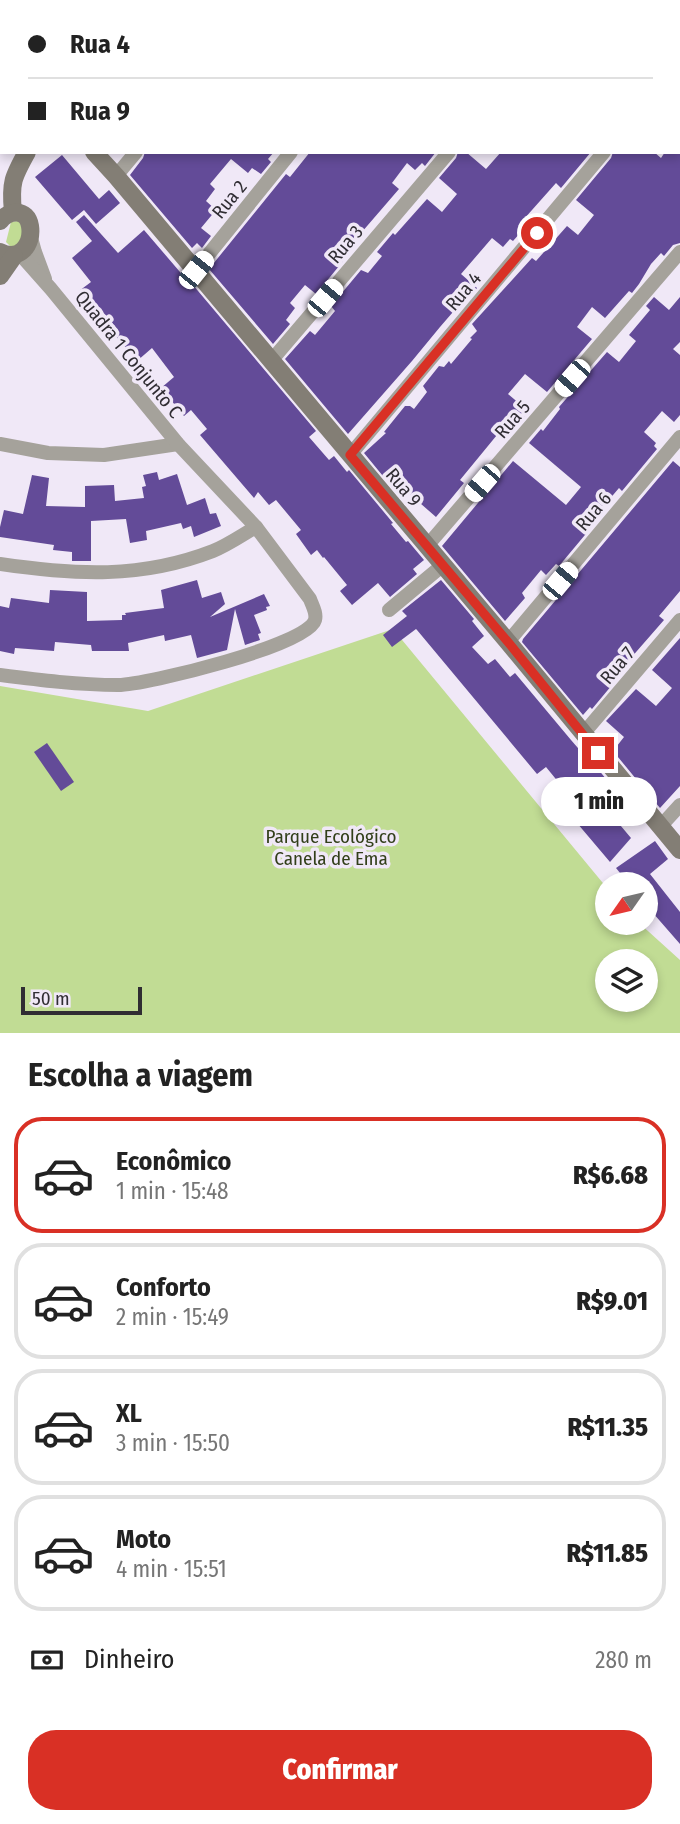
<!DOCTYPE html>
<html lang="pt">
<head>
<meta charset="utf-8">
<style>
	body { margin:0; font-family:"Fira Sans Condensed",sans-serif; background:#f6f6f6; color:#222; height:100vh; display:flex; flex-direction:column; font-size:26px; white-space:nowrap }
	* { box-sizing:border-box; margin:0 }
	p { font-size:23px; color:#767676 }
	.icon { flex:none; width:38px; height:38px; fill:none; stroke:currentColor; stroke-width:2; stroke-linecap:round; stroke-linejoin:round }
	.map { position:relative; height:1033px; overflow:hidden }
	.side { display:flex; flex-direction:column; background:#fff; flex:1 }
	.side>* { flex:none }
	.guide { position:absolute; left:0px; top:0px; width:681px; height:154px; box-shadow:0 4px 10px #0003; display:grid; align-content:center; height:154px; padding:0 28px; background:#fff }
	.needle { width:46px; rotate:236deg }
	.buttons { position:absolute; left:595px; top:872px; display:grid; gap:14px }
	.buttons a { display:grid; place-items:center; width:63px; height:63px; border-radius:50%; background:#fff; box-shadow:0 4px 10px #0003; font-size:35px }
	.scale { position:absolute; left:21px; bottom:18px; width:121px; box-sizing:border-box; padding-left:7px; border:4px solid #302d33; border-top:0; font-size:19px; line-height:24px; white-space:nowrap; color:#302d33; -webkit-text-stroke:5px #f0e8f7; paint-order:stroke }
	.end { position:absolute; width:32px; height:32px; margin:-16px; border:9px solid #d93025; background:#fff; box-shadow:0 0 0 4px #fff }
	.from { border-radius:50% }
	.bubble { position:absolute; height:49px; border-radius:24px; background:#fff; box-shadow:0 4px 10px #0003; font-size:23px; font-weight:800; line-height:49px; text-align:center }
	.car { position:absolute; width:21px; height:42px; margin:-21px -10px; border-radius:9px; box-shadow:0 0 5px 2px #0007; background:linear-gradient(#fff 24%,#345 0 40%,#fff 0 76%,#345 0 86%,#fff 0) }
	.guide b { display:flex; align-items:center; gap:24px; height:66px; font-size:26px }
	.guide b+b { border-top:2px solid #e0e0e0 }
	.guide i { width:18px; height:18px; background:#222 }
	ul { padding:0; list-style:none }
	li { display:flex; align-items:center; gap:21px; height:116px; margin:0 14px 10px; padding:0 14px; border:4px solid #e0e0e0; border-radius:28px }
	li div { flex:1 }
	li b { display:block; font-size:26px }
	li em { font-style:normal; font-weight:800 }
	li.on { border-color:#d93025 }
	li>.icon { width:63px; height:63px; stroke-width:1.5 }
	h2 { padding:0 28px; font-size:32px; line-height:84px }
	.pay { display:flex; align-items:center; gap:18px; height:77px; padding:0 28px; font-size:26px }
	.pay p { margin-inline-start:auto }
	.cta { display:flex; gap:14px; margin-top:auto; padding:14px 28px }
	.cta a { flex:1; height:80px; border-radius:28px; background:#d93025; color:#fff; font-size:28px; font-weight:800; line-height:80px; text-align:center }
	.map>svg:first-child { display:block }
</style>
</head>
<body>
<div class="map">
<svg width="680" height="1033" viewBox="0 0 680 1033">
	<rect width="100%" height="100%" fill="#f0e8f7"/>
	<g fill="#c1dc94" fill-rule="evenodd">
		<path d="M24,220L21,244L12,248L6,242L11,222Z"/>
		<path d="M393,629L607,888V922H638L680,960V1033H0V686L148,711ZM607,961H646V999H607Z"/>
	</g>
	<g fill="#634b98">
		<path d="M145,152H274L268,159L271,162L261,174L252,168L248,173L231,159L210,184L215,189L206,201L216,210L201,228L211,236L202,248L197,243L192,248L130,175L143,158Z"/>
		<path d="M310,152H436L425,166L422,163L415,170L407,163L392,183L399,189L355,240L356,241L341,259L344,260L316,294L305,285L290,303L295,308L286,320L290,324L273,344L209,269L286,174L290,177Z"/>
		<path d="M458,152H466L486,169L501,152H591L561,188L556,183L524,219L529,223L513,241L510,239L503,247L492,238L461,274L477,288L461,307L459,305L440,327L412,361L348,434L285,359L310,331L315,335L335,311L331,306L361,270L368,273L382,256L377,252L393,233L395,235L427,199L442,212L457,194L439,178L456,158Z"/>
		<path d="M613,152H654L661,158L665,152H680V243L673,245L664,256L661,253L651,264L639,284L632,293L629,291L605,318L592,307L577,327L592,339L547,392L525,374L508,394L527,410L522,415L525,417L511,428L506,424L460,480L464,483L436,517L397,483L392,487L364,453L386,433L384,432L405,406H410L414,409L427,392L423,386L439,366L444,367L449,361L451,364L472,339L470,338L477,331L472,324L532,258L536,261L567,226L578,235L594,215L576,200L611,158Z"/>
		<path d="M62,155L99,199L109,190L120,203L96,224L84,210L72,220L35,177Z"/>
		<path d="M84,215L118,253L144,230L192,286L193,285L316,431L309,437L329,460L334,456L347,472L349,470L393,523L391,524L406,542L408,541L424,560L413,569L417,574L390,597L378,583L352,605L340,591L347,585L324,557L323,558L317,550L311,555L296,534L301,530L276,500L269,505L258,492L254,498L200,435L207,429L191,410L184,416L161,388L174,377L152,348L137,361L113,333L118,330L92,299L88,302L79,291L91,282L72,258L92,241L76,222Z"/>
		<path d="M654,297L669,310L680,297V342L673,349L680,355V415L674,422L662,411L644,432L656,443L654,446L657,449L622,491L619,488L602,508L605,511L559,566L556,564L546,575L541,570L522,593L525,598L505,621L442,546L513,461L566,505L581,487L529,443L541,429L543,431L560,409L559,407L607,352L619,362L636,341L629,335L650,310L646,306Z"/>
		<path d="M673,461L680,467V591L659,616L664,620L616,675L611,684L612,685L592,709L590,707L583,715L522,642L523,639Z"/>
		<path d="M157,472L159,480L177,474L187,505L205,498L210,514L216,513L221,526L194,537L191,526L183,529L181,523L146,531L147,540L130,543L126,519L91,521V561H72V552L53,550L54,545L0,537V527L4,510L23,514L32,475L49,478L46,506L85,507V486L114,485L115,501L144,498L142,487L146,486L143,475Z"/>
		<path d="M197,580L202,598L221,592L225,604L210,617L264,594L270,606L266,607L267,610L254,615L261,633L258,634L260,640L245,645L235,609L227,650L197,658L191,635L165,641L164,635L128,643L129,651H92L91,645L55,642L54,651L15,648L14,654L0,651V606L9,608L11,598L49,603L50,590L87,592V621L122,620V615H126L125,613L164,608L161,590Z"/>
		<path d="M441,580L474,619L472,621L484,636L472,647L488,664L495,659L510,677L515,673L571,740L597,770L598,769L614,789L613,790L623,802L610,813L631,838L610,862L555,797L564,789L546,767L537,774L417,630L416,629L392,647L383,635L407,616L402,611Z"/>
		<path d="M680,638V786L660,808L613,751L624,737L606,721L636,689L656,706L672,688L652,670Z"/>
		<path d="M47,743L74,782L61,791L34,752Z"/>
		<path d="M655,841L668,859L650,874L680,912V944L646,905V884H629L616,868Z"/>
	</g>
	<g fill="none" stroke-linecap="round" stroke-linejoin="round">
		<g stroke="#a5a29b" stroke-width="14">
			<path d="M415,0L418,2"/>
			<path d="M37,2L38,0"/>
			<path d="M259,2L261,0"/>
			<path d="M679,122H680"/>
			<path d="M0,145L2,138"/>
			<path d="M116,176L136,152"/>
			<path d="M30,234L35,252L45,279"/>
			<path d="M196,270L291,152"/>
			<path d="M271,361L449,152"/>
			<path d="M0,444L48,453L104,455L178,444"/>
			<path d="M350,455L604,152"/>
			<path d="M427,546L680,252"/>
			<path d="M0,564C75,575 141,579 213,551C228,545 242,535 256,527"/>
			<path d="M389,610L443,565"/>
			<path d="M508,642L680,437"/>
			<path d="M0,675C39,680 79,685 118,685C146,685 309,645 315,620C317,613 312,605 310,599L256,527L178,444L51,289L20,254"/>
			<path d="M583,734L680,620"/>
			<path d="M660,827L680,805"/>
		</g>
		<g stroke="#837e75" stroke-width="18">
			<path d="M145,2L146,0"/>
			<path d="M94,152L116,176L508,642L680,850"/>
			<path d="M13,212C10,183 13,177 27,152"/>
			<path d="M0,221C9,210 27,208 30,226C33,245 19,262 0,252"/>
			<path d="M0,276L14,256"/>
		</g>
	</g>
	<g fill="none" stroke-linecap="round" stroke-linejoin="round">
		<path stroke="#d93025" stroke-width="9" d="M537,233L350,455L508,642L598,753"/>
	</g>
	<g text-anchor="middle" stroke-width="7" stroke-linejoin="round" paint-order="stroke">
		<g font-size="19" fill="#302d33" stroke="#f0e8f7">
			<text transform="translate(229 199) rotate(-51)" y="7">Rua 2</text>
			<text transform="translate(345 244) rotate(-50)" y="7">Rua 3</text>
			<text transform="translate(463 291) rotate(-50)" y="7">Rua 4</text>
			<text transform="translate(129 354) rotate(51)" y="7">Quadra 1 Conjunto C</text>
			<text transform="translate(512 419) rotate(-49)" y="7">Rua 5</text>
			<text transform="translate(404 487) rotate(50)" y="7">Rua 9</text>
			<text transform="translate(593 511) rotate(-50)" y="7">Rua 6</text>
			<text transform="translate(617 665) rotate(-50)" y="7">Rua 7</text>
		</g>
		<g font-size="19" fill="#323f1a" stroke="#f0e8f7">
			<text x="331" y="843">Parque Ecológico<tspan x="331" dy="22">Canela de Ema</tspan></text>
		</g>
	</g>
</svg>
<div class="buttons">
<a><svg class="needle" viewBox="-14 -14 28 28"><path d="M0-13l5 13h-10z" fill="#e53935"/><path d="M0 13l5-13h-10z" fill="#767676"/></svg></a>
<a><svg class="icon" aria-label="layers" viewBox="0 0 24 24"><path d="M12 4l9 5-9 5-9-5zM3 14l9 5 9-5"/></svg></a>
</div>
<div class="scale">50 m</div>
<i class="end from" style="left:537px;top:233px"></i>
<i class="end" style="left:598px;top:753px"></i>
<div class="bubble" style="left:541px;top:777px;width:116px">1 min</div>
<i class="car" style="left:196px;top:270px;rotate:39deg"></i>
<i class="car" style="left:325px;top:298px;rotate:40deg"></i>
<i class="car" style="left:572px;top:378px;rotate:221deg"></i>
<i class="car" style="left:482px;top:483px;rotate:221deg"></i>
<i class="car" style="left:560px;top:581px;rotate:40deg"></i>
<div class="guide">
<b><i class="from"></i>Rua 4</b>
<b><i></i>Rua 9</b>
</div>
</div>
<section class="side">
<h2>Escolha a viagem</h2>
<ul>
<li class="on"><svg class="icon" aria-label="car" viewBox="0 0 24 24"><path d="M5 17H2v-5l4-1 3-4h7l3 4 3 1v5h-3M9 17h6M6 11h13"/><circle cx="7" cy="17" r="2"/><circle cx="17" cy="17" r="2"/></svg><div><b>Econômico</b><p>1 min · 15:48</p></div><em>R$6.68</em></li>
<li><svg class="icon" aria-label="car" viewBox="0 0 24 24"><path d="M5 17H2v-5l4-1 3-4h7l3 4 3 1v5h-3M9 17h6M6 11h13"/><circle cx="7" cy="17" r="2"/><circle cx="17" cy="17" r="2"/></svg><div><b>Conforto</b><p>2 min · 15:49</p></div><em>R$9.01</em></li>
<li><svg class="icon" aria-label="car" viewBox="0 0 24 24"><path d="M5 17H2v-5l4-1 3-4h7l3 4 3 1v5h-3M9 17h6M6 11h13"/><circle cx="7" cy="17" r="2"/><circle cx="17" cy="17" r="2"/></svg><div><b>XL</b><p>3 min · 15:50</p></div><em>R$11.35</em></li>
<li><svg class="icon" aria-label="car" viewBox="0 0 24 24"><path d="M5 17H2v-5l4-1 3-4h7l3 4 3 1v5h-3M9 17h6M6 11h13"/><circle cx="7" cy="17" r="2"/><circle cx="17" cy="17" r="2"/></svg><div><b>Moto</b><p>4 min · 15:51</p></div><em>R$11.85</em></li>
</ul>
<div class="pay"><svg class="icon" aria-label="cash" viewBox="0 0 24 24"><path d="M3 7h18v10H3z"/><circle cx="12" cy="12" r="2"/></svg>Dinheiro<p>280 m</p></div>
<div class="cta"><a>Confirmar</a></div>
</section>
</body>
</html>
